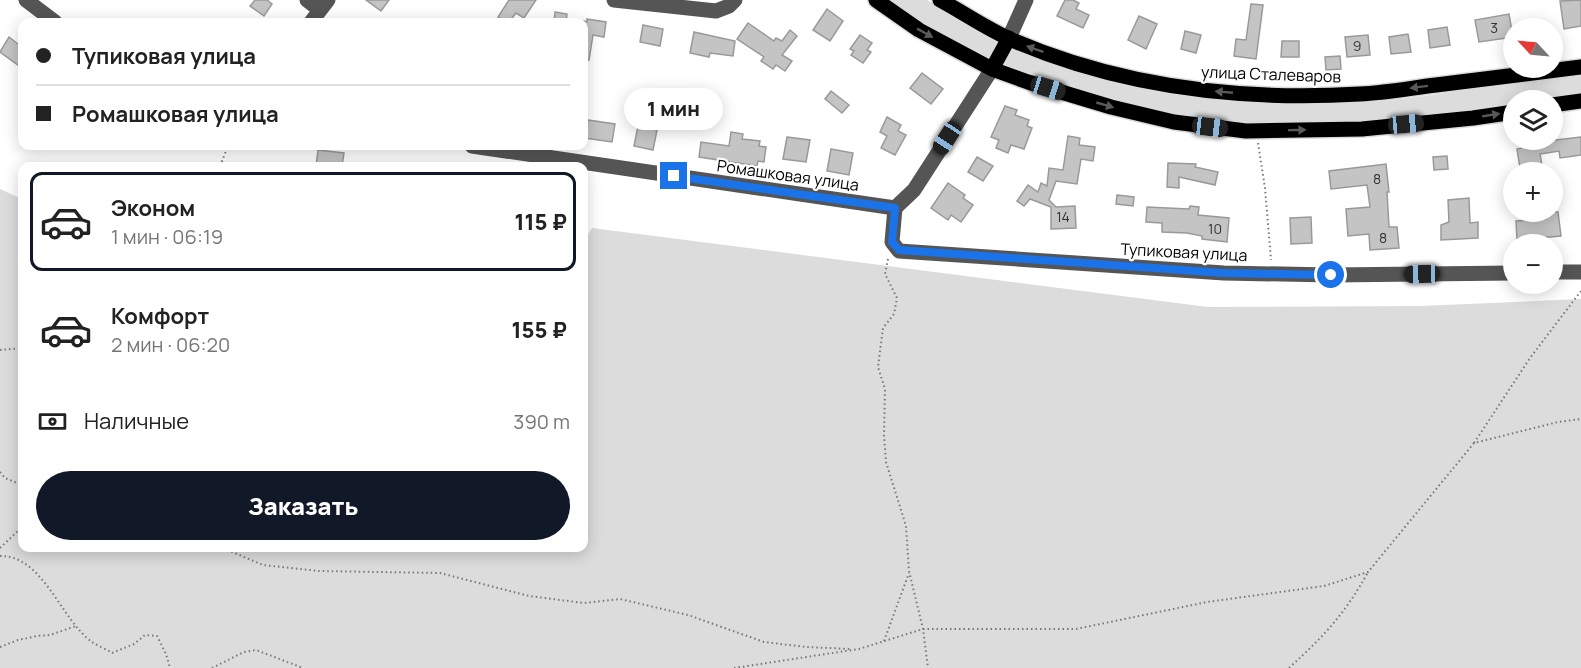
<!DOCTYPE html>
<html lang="ru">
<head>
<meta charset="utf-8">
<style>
	body { margin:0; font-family:Manrope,sans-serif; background:#f2f2f2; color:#222; height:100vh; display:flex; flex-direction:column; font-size:22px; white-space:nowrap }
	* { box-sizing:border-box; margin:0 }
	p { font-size:20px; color:#767676 }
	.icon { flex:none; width:33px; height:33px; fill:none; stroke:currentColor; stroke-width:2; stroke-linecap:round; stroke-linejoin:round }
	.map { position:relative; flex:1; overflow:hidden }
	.sheet { position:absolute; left:18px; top:162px; width:570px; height:390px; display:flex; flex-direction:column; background:#fff; border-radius:12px; box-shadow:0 3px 15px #0003 }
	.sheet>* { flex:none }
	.guide { position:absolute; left:18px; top:18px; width:570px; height:132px; border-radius:12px; box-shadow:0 3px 15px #0003; display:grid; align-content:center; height:132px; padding:0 18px; background:#fff }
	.needle { width:39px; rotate:296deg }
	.buttons { position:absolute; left:1503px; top:18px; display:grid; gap:12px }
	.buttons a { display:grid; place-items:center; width:60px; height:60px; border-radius:50%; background:#fff; box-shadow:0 3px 15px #0003; font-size:30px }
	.end { position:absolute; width:27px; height:27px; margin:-14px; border:8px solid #1a73e8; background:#fff; box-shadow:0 0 0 3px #fff }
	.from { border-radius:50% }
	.bubble { position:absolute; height:42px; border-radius:21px; background:#fff; box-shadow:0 3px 15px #0003; font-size:20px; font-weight:800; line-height:42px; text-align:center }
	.car { position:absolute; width:18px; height:36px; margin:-18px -9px; border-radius:8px; box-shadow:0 0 4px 2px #0007; background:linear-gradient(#222 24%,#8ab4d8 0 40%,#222 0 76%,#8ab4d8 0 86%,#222 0) }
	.guide b { display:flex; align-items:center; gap:21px; height:57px; font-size:22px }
	.guide b+b { border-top:2px solid #e0e0e0 }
	.guide i { width:15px; height:15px; background:#222 }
	ul { padding:10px 0 0; list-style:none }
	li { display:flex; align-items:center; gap:18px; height:99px; margin:0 12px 9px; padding:0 6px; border:3px solid transparent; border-radius:12px }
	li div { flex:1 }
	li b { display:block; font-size:22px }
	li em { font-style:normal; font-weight:800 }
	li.on { border-color:#111827 }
	li>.icon { width:54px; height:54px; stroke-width:1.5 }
	.pay { display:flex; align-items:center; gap:15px; height:66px; padding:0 18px; font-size:22px }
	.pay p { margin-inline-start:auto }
	.button { display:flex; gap:12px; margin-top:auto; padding:12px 18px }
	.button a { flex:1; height:69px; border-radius:36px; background:#111827; color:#fff; font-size:24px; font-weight:800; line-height:69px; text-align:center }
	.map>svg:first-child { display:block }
</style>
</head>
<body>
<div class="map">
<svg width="1581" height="668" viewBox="0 0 1581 668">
	<rect width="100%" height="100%" fill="#fff"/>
	<g fill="#dcdcdc">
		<path d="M886,0H927L970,26L998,40L1001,46L995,57C974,60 905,13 886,0Z"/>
		<path d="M1014,48C1085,68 1157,95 1231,101C1301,107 1376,104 1445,93C1491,86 1535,77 1581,73V94L1543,100H1514L1513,105L1384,122L1260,125L1213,122L1156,113L1041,79L1005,65L1003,61L1008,49Z"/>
		<path d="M0,189L22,199V548H584V241L592,228L1208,307L1420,306L1581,299V668H0Z"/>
	</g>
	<g fill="#c4c4c4" stroke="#999" stroke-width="1.5">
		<path d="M255,0H267L272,4L264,16L250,6Z"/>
		<path d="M366,0H389L381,11Z"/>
		<path d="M509,0H536L524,18L516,13L509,22H506L498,17Z"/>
		<path d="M1065,0H1073L1079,3L1076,9L1089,15L1083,28L1057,16Z"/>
		<path d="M1581,0V26L1564,29L1560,1Z"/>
		<path d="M1251,4L1263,5L1256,59L1234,56L1236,39L1246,40Z"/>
		<path d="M827,9L843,21L830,41L813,30Z"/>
		<path d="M555,12L567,14L566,22H554Z"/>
		<path d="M1509,14L1513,37L1479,42L1475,20Z"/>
		<path d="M1139,16L1157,24L1146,49L1128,40Z"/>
		<path d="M587,19L606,22L604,37L593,35L589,60H584V21L587,22Z"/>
		<path d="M748,23L774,41L776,38L782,41L790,30L797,36L782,55L792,61L785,71L776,65L773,69L761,61L764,57L737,39Z"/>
		<path d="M643,25L663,29L660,46L640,42Z"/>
		<path d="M1447,27L1450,45L1430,48L1428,30Z"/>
		<path d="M1185,31L1201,35L1196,53L1181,49Z"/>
		<path d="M694,32L735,41L733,56L710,53L709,57L690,53Z"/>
		<path d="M1408,34L1411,52L1391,54L1389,37Z"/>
		<path d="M860,35L872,43L867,50L871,52L863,63L851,55L854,51L850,49Z"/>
		<path d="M1368,35L1370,55L1347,57L1345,37Z"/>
		<path d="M9,37L22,47V68L0,52Z"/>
		<path d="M1282,41H1299V57H1281Z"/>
		<path d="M1340,56L1341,69L1326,70L1325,57Z"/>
		<path d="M922,73L943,89L931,104L910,88Z"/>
		<path d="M639,90L650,92L648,106L638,105Z"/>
		<path d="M831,91L849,105L842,113L825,99Z"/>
		<path d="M1005,106L1017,110L1015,115L1029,120L1027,126L1032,128L1024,149L1011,145L1008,153L996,148L999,140L991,137Z"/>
		<path d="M887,117L901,125L898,131L906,135L895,155L881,148L887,136L880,132Z"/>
		<path d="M588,120L615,124L612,142L585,138Z"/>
		<path d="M638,126L657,130L653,150L634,146Z"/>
		<path d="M731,132L743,134L742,139L760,141L759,146L766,147L764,162L758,161L757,166L699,157L701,142L729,146Z"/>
		<path d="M1068,136L1080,138L1079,145L1095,147L1093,161L1081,159L1077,184L1056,181L1049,200L1056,207L1075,206L1076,228L1051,229V207L1030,199L1024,206L1017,201L1028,185L1038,192L1041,183L1047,186L1049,168L1063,170Z"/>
		<path d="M787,137L810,140L806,162L783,159Z"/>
		<path d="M1581,137V155L1560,158L1559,151L1540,154L1542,165L1520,168L1517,149L1522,148V144Z"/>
		<path d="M831,149L853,153L849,175L827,171Z"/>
		<path d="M318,150L344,153L342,166H316Z"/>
		<path d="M1447,156L1448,169L1434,170L1433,157Z"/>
		<path d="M977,157L993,166L983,181L968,172Z"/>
		<path d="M1168,163L1196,164L1195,167L1218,172L1215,185L1179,177V188L1167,187Z"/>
		<path d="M1386,164L1389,192H1387L1389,227H1397L1399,248L1370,250L1369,234L1348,236L1346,209L1370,207L1367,185L1331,189L1329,171Z"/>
		<path d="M948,183L965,195L963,198L973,205L961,222L951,215L948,220L931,208Z"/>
		<path d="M1117,195L1134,197L1133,206L1116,204Z"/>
		<path d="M1469,198L1470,223L1478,222V238L1441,240V225L1449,222L1448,200Z"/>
		<path d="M1190,206L1199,207L1198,215L1229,218L1227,242L1202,239V236L1187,233L1162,232V223L1146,222L1147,207L1189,209Z"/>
		<path d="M1545,212H1558L1561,236L1517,240L1516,221L1546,219Z"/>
		<path d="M1311,217L1312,243L1291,244L1290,218Z"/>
	</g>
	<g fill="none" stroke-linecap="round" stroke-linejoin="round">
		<defs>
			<g id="major">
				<path d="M876,0L919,30L992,69L1028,82L1111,107L1174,122L1246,131L1362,129L1473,118L1514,112"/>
				<path d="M940,0C964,13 987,29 1012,40C1121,87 1242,101 1360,94C1385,93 1411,88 1436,85C1485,79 1533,73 1581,67"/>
				<path d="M992,69L1009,38"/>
				<path d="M1552,105L1581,101"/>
			</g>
		</defs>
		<use href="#major" stroke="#dbdbdb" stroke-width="18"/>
		<g stroke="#777" stroke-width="2" stroke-dasharray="1.5 3" stroke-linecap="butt">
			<path d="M1258,143L1265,188L1271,260"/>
			<path d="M220,166L228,146"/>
			<path d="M888,259L885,274L897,298L894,314L883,328L878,367L885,389L884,435L886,462L906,526L909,571L923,629L928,668"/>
			<path d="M0,350L22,348"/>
			<path d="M1474,443L1530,358L1581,291"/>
			<path d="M0,472L5,478L22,485"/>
			<path d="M0,548L22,527"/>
			<path d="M223,548L263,565L319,571L440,573L529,596L584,603L620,599L688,615L764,642L806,647L851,649"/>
			<path d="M0,556C43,555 61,620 92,642C98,646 106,649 112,653L134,644L145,635L157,636L166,654L170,668"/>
			<path d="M884,641L909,573"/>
			<path d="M0,647L18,640L37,636L50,635L76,626"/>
			<path d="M212,668L244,652L256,650L303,668"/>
			<path d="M734,668L859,649L923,629H1076L1207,602L1324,586L1368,572L1474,443L1558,422L1581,419"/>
			<path d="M1289,668C1324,636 1345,614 1368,572"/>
		</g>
		<g stroke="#555" stroke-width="15">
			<path d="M26,0L55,22"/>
			<path d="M307,0L320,10"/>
			<path d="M614,0L716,11L729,6L735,0"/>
			<path d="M311,22L328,0"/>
			<path d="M1009,38L1026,0"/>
			<path d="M472,146L895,208"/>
			<path d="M895,208L892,242L899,251L1224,273L1331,275L1514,273"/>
			<path d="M895,208L914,190L992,69"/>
			<path d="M1552,272H1581"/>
		</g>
		<use href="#major" stroke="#000" stroke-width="15"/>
	</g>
	<defs><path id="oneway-solid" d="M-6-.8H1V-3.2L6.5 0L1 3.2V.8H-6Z" transform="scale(1.5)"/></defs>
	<g fill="#595959">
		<use href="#oneway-solid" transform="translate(925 33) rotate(29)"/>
		<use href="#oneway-solid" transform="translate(1035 49) rotate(-161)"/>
		<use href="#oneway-solid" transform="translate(1419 87) rotate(173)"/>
		<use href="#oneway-solid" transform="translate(1224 92) rotate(-175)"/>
		<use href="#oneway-solid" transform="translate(1105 105) rotate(16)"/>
		<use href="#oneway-solid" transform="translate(1491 115) rotate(-9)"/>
		<use href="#oneway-solid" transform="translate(1297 130) rotate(-1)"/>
	</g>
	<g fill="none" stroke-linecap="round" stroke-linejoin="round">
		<path stroke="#1a73e8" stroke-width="8" d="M674,176L895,208L892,242L899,250L1224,273L1331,275"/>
	</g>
	<g text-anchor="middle" stroke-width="4.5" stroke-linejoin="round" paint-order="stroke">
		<g font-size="14" fill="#313131">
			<text x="1494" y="33">3</text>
			<text x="1357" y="51">9</text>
			<text x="1377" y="184">8</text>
			<text x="1063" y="222">14</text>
			<text x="1215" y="234">10</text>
			<text x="1383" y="243">8</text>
		</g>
		<g font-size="16" fill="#000" stroke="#fff">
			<text transform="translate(1271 74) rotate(2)" y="6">улица Сталеваров</text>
			<text transform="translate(788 175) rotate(8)" y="6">Ромашковая улица</text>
			<text transform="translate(1184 252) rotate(3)" y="6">Тупиковая улица</text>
		</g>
	</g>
</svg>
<div class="buttons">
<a><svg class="needle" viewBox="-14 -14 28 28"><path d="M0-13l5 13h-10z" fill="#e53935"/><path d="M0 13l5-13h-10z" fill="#767676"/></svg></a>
<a><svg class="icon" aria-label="layers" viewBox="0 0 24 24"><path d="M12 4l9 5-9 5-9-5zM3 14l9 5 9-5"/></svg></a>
<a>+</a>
<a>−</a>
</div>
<i class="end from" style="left:1331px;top:275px"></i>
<i class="end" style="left:674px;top:176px"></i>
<div class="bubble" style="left:624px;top:88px;width:99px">1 мин</div>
<i class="car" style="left:1048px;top:88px;rotate:107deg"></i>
<i class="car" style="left:1406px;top:124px;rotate:85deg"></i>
<i class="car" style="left:1210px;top:127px;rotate:97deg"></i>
<i class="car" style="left:947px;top:138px;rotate:213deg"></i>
<i class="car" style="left:1422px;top:274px;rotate:269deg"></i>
<div class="guide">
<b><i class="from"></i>Тупиковая улица</b>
<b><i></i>Ромашковая улица</b>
</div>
<section class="sheet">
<ul>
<li class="on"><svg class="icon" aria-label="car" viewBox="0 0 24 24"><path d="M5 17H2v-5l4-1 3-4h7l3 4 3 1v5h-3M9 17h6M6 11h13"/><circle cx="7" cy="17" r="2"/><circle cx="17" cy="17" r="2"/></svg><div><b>Эконом</b><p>1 мин · 06:19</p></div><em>115 ₽</em></li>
<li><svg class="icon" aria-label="car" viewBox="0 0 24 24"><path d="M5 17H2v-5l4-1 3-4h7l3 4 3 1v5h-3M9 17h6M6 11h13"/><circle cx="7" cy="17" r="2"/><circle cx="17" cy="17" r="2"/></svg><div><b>Комфорт</b><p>2 мин · 06:20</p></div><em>155 ₽</em></li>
</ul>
<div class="pay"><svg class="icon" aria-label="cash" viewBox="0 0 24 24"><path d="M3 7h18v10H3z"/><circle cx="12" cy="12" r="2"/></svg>Наличные<p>390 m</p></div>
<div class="button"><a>Заказать</a></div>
</section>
</div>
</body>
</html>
